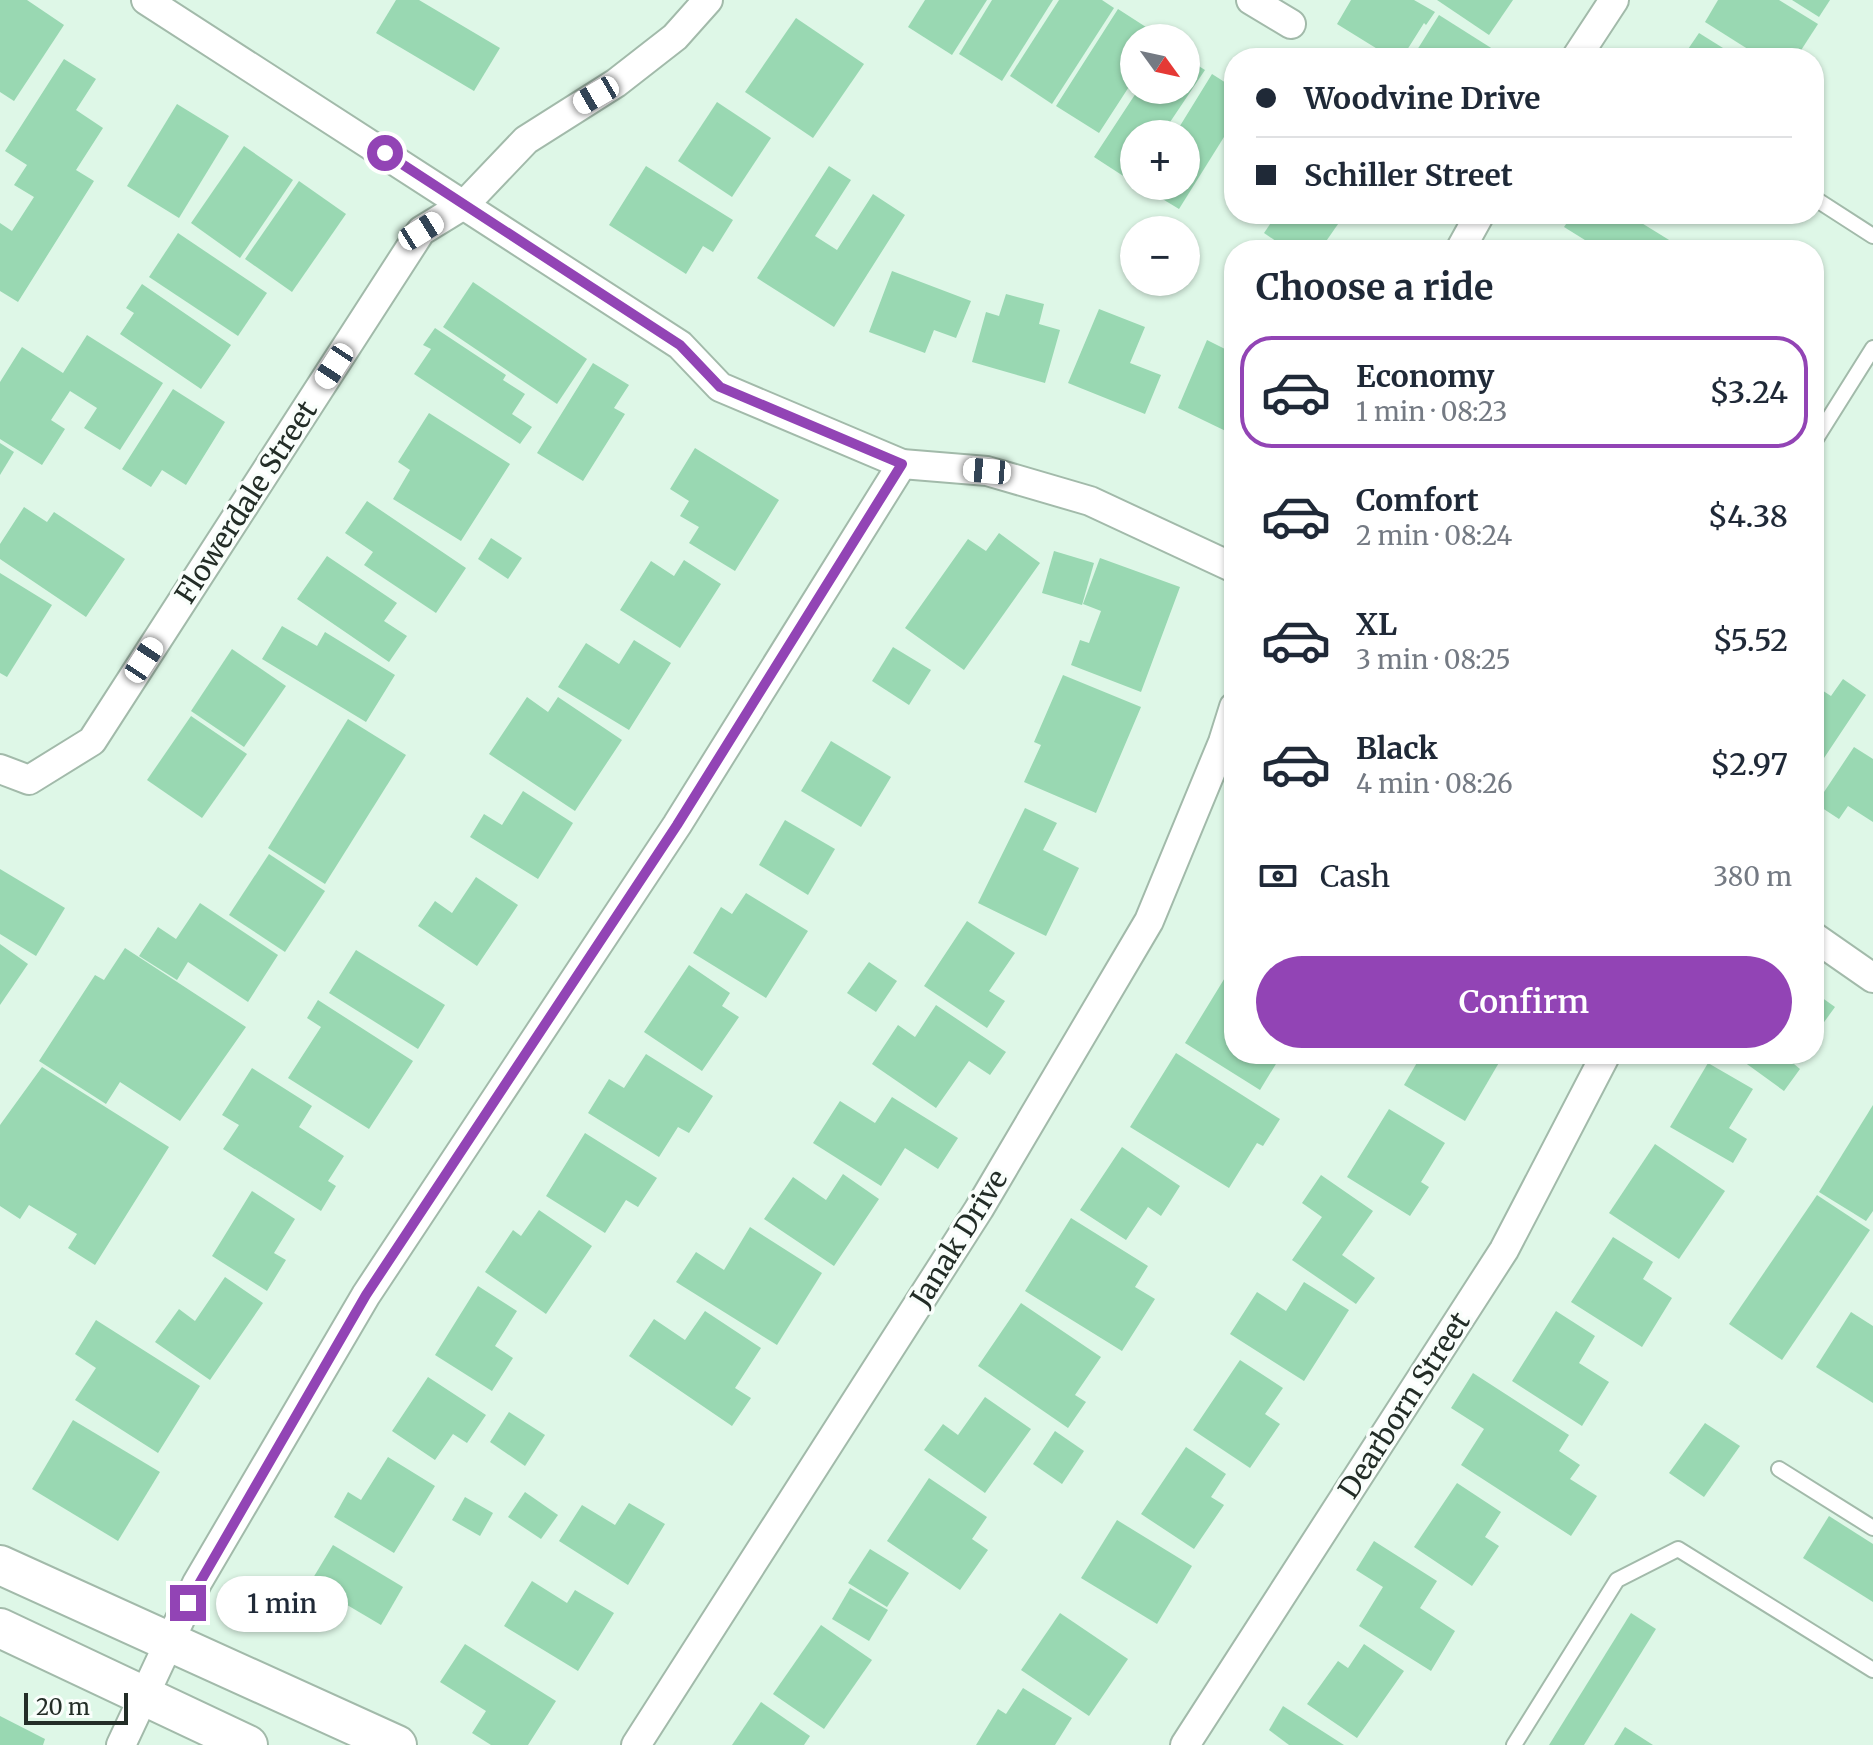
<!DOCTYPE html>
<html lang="en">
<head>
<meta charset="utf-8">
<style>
	body { margin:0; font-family:Merriweather,serif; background:#f6f6f7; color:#1f2937; height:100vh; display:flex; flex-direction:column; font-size:30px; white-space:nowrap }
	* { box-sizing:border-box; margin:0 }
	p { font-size:26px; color:#747a83 }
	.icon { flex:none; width:44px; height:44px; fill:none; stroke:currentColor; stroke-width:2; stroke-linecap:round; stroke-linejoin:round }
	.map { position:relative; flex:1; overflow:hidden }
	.drawer { position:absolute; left:1224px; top:240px; width:600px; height:824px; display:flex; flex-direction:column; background:#fff; border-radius:32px; box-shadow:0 2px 6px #0004 }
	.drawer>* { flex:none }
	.banner { position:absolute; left:1224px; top:48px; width:600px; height:176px; border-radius:32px; box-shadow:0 2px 6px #0004; display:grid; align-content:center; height:176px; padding:0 32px; background:#fff }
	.needle { width:52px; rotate:123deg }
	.buttons { position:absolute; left:1120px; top:24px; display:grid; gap:16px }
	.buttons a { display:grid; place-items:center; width:80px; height:80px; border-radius:50%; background:#fff; box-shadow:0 2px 6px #0004; font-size:40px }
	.scale { position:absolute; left:24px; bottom:20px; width:104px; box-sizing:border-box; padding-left:8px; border:4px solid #232d27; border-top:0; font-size:22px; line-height:28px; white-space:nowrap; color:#232d27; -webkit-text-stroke:6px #f9fefb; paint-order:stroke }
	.end { position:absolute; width:36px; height:36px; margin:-18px; border:10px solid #9244b5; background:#fff; box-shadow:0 0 0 4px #fff }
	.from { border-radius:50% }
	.bubble { position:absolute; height:56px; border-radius:28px; background:#fff; box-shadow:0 2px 6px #0004; font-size:26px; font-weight:600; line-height:56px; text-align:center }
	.car { position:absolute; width:24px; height:48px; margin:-24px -12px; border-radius:10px; box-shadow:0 0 6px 2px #0007; background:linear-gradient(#fff 24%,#345 0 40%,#fff 0 76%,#345 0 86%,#fff 0) }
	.banner b { display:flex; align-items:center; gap:28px; height:76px; font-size:30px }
	.banner b+b { border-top:2px solid #e0e1e3 }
	.banner i { width:20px; height:20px; background:#1f2937 }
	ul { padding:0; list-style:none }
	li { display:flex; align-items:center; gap:24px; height:112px; margin:0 16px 12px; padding:0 16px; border:4px solid transparent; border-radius:32px }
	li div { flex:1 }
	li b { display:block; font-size:30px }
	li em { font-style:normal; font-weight:600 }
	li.on { border-color:#9244b5 }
	li>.icon { width:72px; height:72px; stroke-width:1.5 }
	h2 { padding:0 32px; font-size:36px; line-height:96px }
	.pay { display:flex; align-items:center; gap:20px; height:88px; padding:0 32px; font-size:30px }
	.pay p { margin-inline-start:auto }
	.action { display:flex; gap:16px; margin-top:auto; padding:16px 32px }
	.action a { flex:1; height:92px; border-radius:48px; background:#9244b5; color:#fff; font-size:32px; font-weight:600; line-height:92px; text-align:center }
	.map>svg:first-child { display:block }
</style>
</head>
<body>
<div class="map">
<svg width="1873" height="1745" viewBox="0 0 1873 1745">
	<rect width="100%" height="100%" fill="#def7e7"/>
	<g fill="#99d8b2">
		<path d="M0,0H27L64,25L14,101L0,92Z"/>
		<path d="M396,0H419L500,48L474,91L376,33Z"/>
		<path d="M925,0H987L952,55L908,27Z"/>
		<path d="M992,0H1053L1002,81L959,54Z"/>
		<path d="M1059,0H1102L1114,8L1052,104L1010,76Z"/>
		<path d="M1351,0H1414L1435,12L1426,25L1424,23L1402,58H1392L1337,24Z"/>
		<path d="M1437,0H1513L1489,35Z"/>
		<path d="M1718,0H1779L1818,24L1796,58H1762L1705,22Z"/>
		<path d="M1792,0H1830L1819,17Z"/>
		<path d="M1118,9L1163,38H1134V79L1099,133L1056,106Z"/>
		<path d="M1439,15L1507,58H1412Z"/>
		<path d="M796,18L864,64L813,138L745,92Z"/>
		<path d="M1699,33L1739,58H1682Z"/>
		<path d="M1186,58L1205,70L1162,134H1134L1131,181L1094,157L1138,90H1186Z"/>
		<path d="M64,59L96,79L76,110L103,128L76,170L94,181L18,302L0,291V223L12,231L34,197L14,185L27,165L5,151Z"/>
		<path d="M1212,74L1234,88V121L1179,209L1141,186H1186V134H1175Z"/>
		<path d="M717,102L771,138L732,197L678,161Z"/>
		<path d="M177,104L229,136L179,218L127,186Z"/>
		<path d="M244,146L293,180L240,258L191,223Z"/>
		<path d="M646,166L733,220L713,252L703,246L686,274L609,225Z"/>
		<path d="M829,166L851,180L815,236L837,250L873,194L905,215L834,327L757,278Z"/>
		<path d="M299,181L346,214L292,292L245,259Z"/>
		<path d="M1277,214H1345L1320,250H1289L1264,233Z"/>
		<path d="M1573,214H1627L1674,243L1669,250H1601L1564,227Z"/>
		<path d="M178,233L267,293L238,336L149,277Z"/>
		<path d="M892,271L971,301L956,338L934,330L925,353L869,332Z"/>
		<path d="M473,282L587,359L557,404L443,327Z"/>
		<path d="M142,284L231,345L201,389L120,334L134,313L126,308Z"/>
		<path d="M1006,294L1044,304L1039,324L1060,330L1045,383L972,362L986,312L999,316Z"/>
		<path d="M1099,309L1145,327L1130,363L1161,375L1145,414L1068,383Z"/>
		<path d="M435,328L506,375L503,380L525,394L512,414L532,427L520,444L414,374L431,349L423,345Z"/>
		<path d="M87,335L163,383L120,450L84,428L97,408L70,391L51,420L65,429L42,465L0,439V382L22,347L63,373Z"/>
		<path d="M1207,340L1229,351L1234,341V435L1178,408Z"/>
		<path d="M593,363L629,385L614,408L625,414L583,481L537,453Z"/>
		<path d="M173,389L225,422L186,485L162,470L151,487L122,469Z"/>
		<path d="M429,413L510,464L461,541L393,499L410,470L398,462Z"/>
		<path d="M0,443L14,452L0,475Z"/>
		<path d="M695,448L779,500L735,571L689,543L699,527L680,516L689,501L670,489Z"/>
		<path d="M367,501L466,568L436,613L364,565L373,552L345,533Z"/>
		<path d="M24,507L47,522L54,512L125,559L86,617L0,559V544Z"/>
		<path d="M999,533L1040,563L964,670L905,628L968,539L986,551Z"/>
		<path d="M491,538L522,558L508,579L478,559Z"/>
		<path d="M1054,551L1094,563L1082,605L1042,593Z"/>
		<path d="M327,556L397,603L384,621L407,636L389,662L297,599Z"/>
		<path d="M1100,558L1180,587L1141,692L1071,665L1080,640L1089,643L1101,611L1083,604Z"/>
		<path d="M684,560L721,584L680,648L620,610L651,561L674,576Z"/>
		<path d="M0,573L52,605L7,677L0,673Z"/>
		<path d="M282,626L317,646L325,632L395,675L366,722L262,659Z"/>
		<path d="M634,640L671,663L629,730L558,687L586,643L619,664Z"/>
		<path d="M893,647L931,670L909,705L872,681Z"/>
		<path d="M232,649L286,686L244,747L191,711Z"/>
		<path d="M1063,675L1141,707L1096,813L1024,782L1041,745L1034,742Z"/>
		<path d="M1843,679L1866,695L1814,773V685L1831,696Z"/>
		<path d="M527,697L548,712L558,697L622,740L575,811L489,754Z"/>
		<path d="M191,716L247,754L202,818L147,780Z"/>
		<path d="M348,719L406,755L325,884L268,848Z"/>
		<path d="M831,741L891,777L861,827L801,791Z"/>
		<path d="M1854,747L1873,759V822L1848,806L1839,819L1816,804Z"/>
		<path d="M523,791L573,823L538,879L470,837L484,814L502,825Z"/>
		<path d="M1025,808L1057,823L1043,850L1079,868L1046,936L978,903Z"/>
		<path d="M785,820L835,849L808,895L759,865Z"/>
		<path d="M269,854L325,891L285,952L229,915Z"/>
		<path d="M0,869L65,908L36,956L0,934Z"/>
		<path d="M476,877L518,905L477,966L418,926L435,901L452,913Z"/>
		<path d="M746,893L808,931L766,998L693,953L721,907L732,914Z"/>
		<path d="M200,903L278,955L248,1002L188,962L177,980L139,956L158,927L176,939Z"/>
		<path d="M967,921L1015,953L989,991L1005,1001L987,1028L924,986Z"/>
		<path d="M0,944L28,964L0,1005Z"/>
		<path d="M125,948L246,1027L180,1121L120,1082L106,1104L39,1061L95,975L104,980Z"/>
		<path d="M356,950L445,1005L418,1049L329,993Z"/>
		<path d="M869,962L897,981L876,1012L847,993Z"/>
		<path d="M689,965L730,993L722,1006L739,1017L702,1071L644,1032Z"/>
		<path d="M1226,976L1234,981V1054H1282L1260,1090L1185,1043Z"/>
		<path d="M1814,992L1835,1007L1814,1036Z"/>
		<path d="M318,1000L413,1061L369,1129L288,1078L321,1027L307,1018Z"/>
		<path d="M936,1005L1006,1052L990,1075L969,1061L936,1108L872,1064L898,1025L915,1037Z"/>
		<path d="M1176,1053L1280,1119L1263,1146L1257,1143L1229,1188L1130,1127Z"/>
		<path d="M646,1054L713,1096L689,1133L678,1127L659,1157L588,1113L609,1079L624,1088Z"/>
		<path d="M1422,1054H1504L1465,1121L1404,1085Z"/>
		<path d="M1733,1054H1801L1794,1064L1800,1069L1784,1091Z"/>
		<path d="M1708,1063L1753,1089L1729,1128L1747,1139L1733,1163L1670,1127Z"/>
		<path d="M42,1067L169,1147L95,1265L68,1248L77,1234L29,1205L20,1219L0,1206V1125Z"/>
		<path d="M252,1068L312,1106L299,1127L344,1156L328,1181L336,1186L321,1211L223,1149L239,1125L222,1115Z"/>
		<path d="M892,1097L958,1138L938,1169L905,1148L881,1186L813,1143L840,1101L875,1123Z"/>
		<path d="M1873,1105V1211L1866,1221L1819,1192Z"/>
		<path d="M1389,1109L1445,1143L1421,1182L1429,1187L1410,1216L1347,1177Z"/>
		<path d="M585,1133L657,1178L638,1207L626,1200L605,1233L546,1196Z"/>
		<path d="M1655,1144L1725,1191L1679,1259L1609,1213Z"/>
		<path d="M1122,1147L1180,1186L1161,1216L1148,1207L1126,1240L1080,1210Z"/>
		<path d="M843,1174L879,1199L834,1266L764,1219L793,1177L826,1200Z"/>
		<path d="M1321,1175L1373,1211L1342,1255L1375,1278L1356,1304L1292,1260L1322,1217L1302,1203Z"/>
		<path d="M252,1191L295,1219L274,1253L286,1260L267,1291L212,1256Z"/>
		<path d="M1817,1195L1870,1230L1782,1360L1729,1324Z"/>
		<path d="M539,1210L592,1246L546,1314L485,1272L513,1230L521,1236Z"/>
		<path d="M1071,1218L1148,1266L1135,1287L1155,1299L1122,1351L1025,1291Z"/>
		<path d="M750,1227L822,1273L777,1345L676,1282L696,1252L724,1270Z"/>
		<path d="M1613,1237L1653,1262L1643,1279L1672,1298L1642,1347L1571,1302Z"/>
		<path d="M225,1277L263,1303L210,1380L155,1342L179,1309L195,1321Z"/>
		<path d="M1304,1282L1349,1310L1304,1381L1230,1334L1257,1292L1286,1311Z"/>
		<path d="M478,1286L517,1311L495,1346L513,1358L492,1391L435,1355Z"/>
		<path d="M1021,1303L1101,1357L1075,1395L1086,1402L1068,1428L978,1366Z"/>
		<path d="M705,1311L761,1348L735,1388L751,1398L732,1426L629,1356L654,1319L685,1340Z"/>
		<path d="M1556,1311L1595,1336L1579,1363L1609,1382L1582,1426L1512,1381Z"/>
		<path d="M1851,1312L1873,1326V1403L1816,1367Z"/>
		<path d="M96,1320L200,1386L158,1453L75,1400L96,1368L75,1354Z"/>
		<path d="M1240,1360L1283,1388L1265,1414L1280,1424L1250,1468L1193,1430Z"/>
		<path d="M1473,1373L1569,1435L1559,1451L1580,1465L1570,1479L1597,1496L1571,1536L1461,1465L1484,1429L1451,1408Z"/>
		<path d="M428,1377L486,1415L467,1443L453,1434L435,1460L392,1431Z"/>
		<path d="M985,1397L1031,1429L985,1493L924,1450L943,1424L958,1435Z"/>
		<path d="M509,1412L545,1435L525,1466L490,1442Z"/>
		<path d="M73,1420L160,1472L118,1541L32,1489Z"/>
		<path d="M1705,1423L1740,1446L1704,1497L1669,1473Z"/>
		<path d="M1055,1431L1084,1451L1062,1484L1033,1464Z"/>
		<path d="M1186,1447L1226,1474L1211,1497L1224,1505L1194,1549L1141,1514Z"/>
		<path d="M388,1457L435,1486L394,1553L334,1517L348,1492L361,1500Z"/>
		<path d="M929,1478L987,1517L972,1539L988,1550L960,1590L887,1541Z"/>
		<path d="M1457,1483L1501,1512L1485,1537L1499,1546L1472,1586L1414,1547Z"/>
		<path d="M525,1492L558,1515L541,1539L508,1517Z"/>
		<path d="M465,1497L493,1513L480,1536L452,1520Z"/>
		<path d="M629,1503L665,1524L628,1585L559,1541L582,1505L615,1525Z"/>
		<path d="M1829,1516L1873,1544V1602L1803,1558Z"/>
		<path d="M1117,1520L1192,1566L1157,1624L1081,1578Z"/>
		<path d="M1374,1541L1437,1581L1420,1608L1455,1631L1431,1671L1359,1626L1383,1587L1356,1570Z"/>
		<path d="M333,1545L403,1587L381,1625L310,1583Z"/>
		<path d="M870,1549L909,1573L887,1607L848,1583Z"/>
		<path d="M532,1581L567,1603L575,1590L614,1613L578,1671L504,1626Z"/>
		<path d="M850,1588L888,1610L869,1641L832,1619Z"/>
		<path d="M1060,1613L1128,1659L1089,1716L1021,1670Z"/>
		<path d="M1631,1613L1656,1629L1584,1745H1549Z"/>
		<path d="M821,1625L872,1660L824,1729L773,1694Z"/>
		<path d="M465,1644L556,1701L528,1745H491L472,1733L486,1711L440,1682Z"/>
		<path d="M1364,1644L1404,1671L1357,1738L1307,1704L1338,1661L1348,1668Z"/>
		<path d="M1023,1688L1072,1718L1055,1745H976L998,1709L1006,1714Z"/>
		<path d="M761,1702L810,1736L804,1745H732Z"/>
		<path d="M1283,1706L1344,1745H1289L1269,1730Z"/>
		<path d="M0,1716L45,1739L43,1745H0Z"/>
		<path d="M1625,1727L1653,1745H1614Z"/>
	</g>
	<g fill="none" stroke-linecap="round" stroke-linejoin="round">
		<defs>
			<g id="service">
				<path d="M1814,198L1873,236"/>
				<path d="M1814,442L1873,348"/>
				<path d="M1779,1469L1873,1528"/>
				<path d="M1514,1745L1617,1580L1678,1549L1873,1670"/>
			</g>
			<g id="minor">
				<path d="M146,0L680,345L720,387L902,464L987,471L1090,501L1234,568"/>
				<path d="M1251,0L1291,24"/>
				<path d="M1576,58L1614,0"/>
				<path d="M1460,250L1480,214"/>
				<path d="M0,769L29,780L92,741L421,231L465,204L526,140L616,83L675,37L708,0"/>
				<path d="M1814,937L1873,978"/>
				<path d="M121,1745L197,1583L366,1295L677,825L902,464"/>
				<path d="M636,1745L979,1209L1149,921L1223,742L1234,707"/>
				<path d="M1185,1745L1504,1250L1606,1054"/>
			</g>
			<g id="secondary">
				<path d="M0,1565L397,1745"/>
				<path d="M0,1628L248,1745"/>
			</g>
		</defs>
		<use href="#service" stroke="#a2baaa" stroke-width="18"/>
		<use href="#minor" stroke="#a2baaa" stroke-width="32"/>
		<use href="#secondary" stroke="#a2baaa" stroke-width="42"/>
		<use href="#service" stroke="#fff" stroke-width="14"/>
		<use href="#minor" stroke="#fff" stroke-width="28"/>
		<use href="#secondary" stroke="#fff" stroke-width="38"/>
	</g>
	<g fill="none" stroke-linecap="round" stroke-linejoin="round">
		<path stroke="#9244b5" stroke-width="10" d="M188,1603L366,1295L677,825L902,464L720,387L680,345L385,153"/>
	</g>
	<g text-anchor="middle" stroke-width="7" stroke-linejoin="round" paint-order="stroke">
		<g font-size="28" fill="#232d27" stroke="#f9fefb">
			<text transform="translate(246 502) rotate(-57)" y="10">Flowerdale Street</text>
			<text transform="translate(959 1238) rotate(-58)" y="10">Janak Drive</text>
			<text transform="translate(1404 1405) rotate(-57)" y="10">Dearborn Street</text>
		</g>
	</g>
</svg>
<div class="buttons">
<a><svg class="needle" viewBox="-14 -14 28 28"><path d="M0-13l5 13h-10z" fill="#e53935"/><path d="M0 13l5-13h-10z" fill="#747a83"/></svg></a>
<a>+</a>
<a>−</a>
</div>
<div class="scale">20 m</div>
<i class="end from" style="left:385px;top:153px"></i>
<i class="end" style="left:188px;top:1603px"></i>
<div class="bubble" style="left:216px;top:1576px;width:132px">1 min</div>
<i class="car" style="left:596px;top:95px;rotate:240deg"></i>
<i class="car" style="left:421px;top:231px;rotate:58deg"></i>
<i class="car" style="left:334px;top:366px;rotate:213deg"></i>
<i class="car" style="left:987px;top:471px;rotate:275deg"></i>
<i class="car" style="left:144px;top:660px;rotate:33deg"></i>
<div class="banner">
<b><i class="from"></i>Woodvine Drive</b>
<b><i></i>Schiller Street</b>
</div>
<section class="drawer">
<h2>Choose a ride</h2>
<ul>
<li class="on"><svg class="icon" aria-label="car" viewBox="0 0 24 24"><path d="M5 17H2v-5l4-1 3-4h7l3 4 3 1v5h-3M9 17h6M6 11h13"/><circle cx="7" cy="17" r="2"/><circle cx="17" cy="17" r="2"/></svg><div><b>Economy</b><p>1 min · 08:23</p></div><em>$3.24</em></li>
<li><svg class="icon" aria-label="car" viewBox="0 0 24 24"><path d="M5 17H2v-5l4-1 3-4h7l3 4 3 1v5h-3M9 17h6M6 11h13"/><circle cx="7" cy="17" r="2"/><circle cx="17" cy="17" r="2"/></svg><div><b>Comfort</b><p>2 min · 08:24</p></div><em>$4.38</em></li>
<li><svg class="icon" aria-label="car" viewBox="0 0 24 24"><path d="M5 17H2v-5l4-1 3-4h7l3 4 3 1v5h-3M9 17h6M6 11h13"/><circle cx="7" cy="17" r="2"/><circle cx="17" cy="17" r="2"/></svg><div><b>XL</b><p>3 min · 08:25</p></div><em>$5.52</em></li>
<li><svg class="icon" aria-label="car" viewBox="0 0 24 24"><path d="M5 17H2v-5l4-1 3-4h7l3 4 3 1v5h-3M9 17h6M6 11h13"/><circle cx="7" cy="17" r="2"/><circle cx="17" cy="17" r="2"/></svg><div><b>Black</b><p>4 min · 08:26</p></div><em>$2.97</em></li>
</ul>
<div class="pay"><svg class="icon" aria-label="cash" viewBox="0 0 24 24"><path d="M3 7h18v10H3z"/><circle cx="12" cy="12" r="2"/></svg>Cash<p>380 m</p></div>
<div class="action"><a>Confirm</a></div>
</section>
</div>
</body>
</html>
